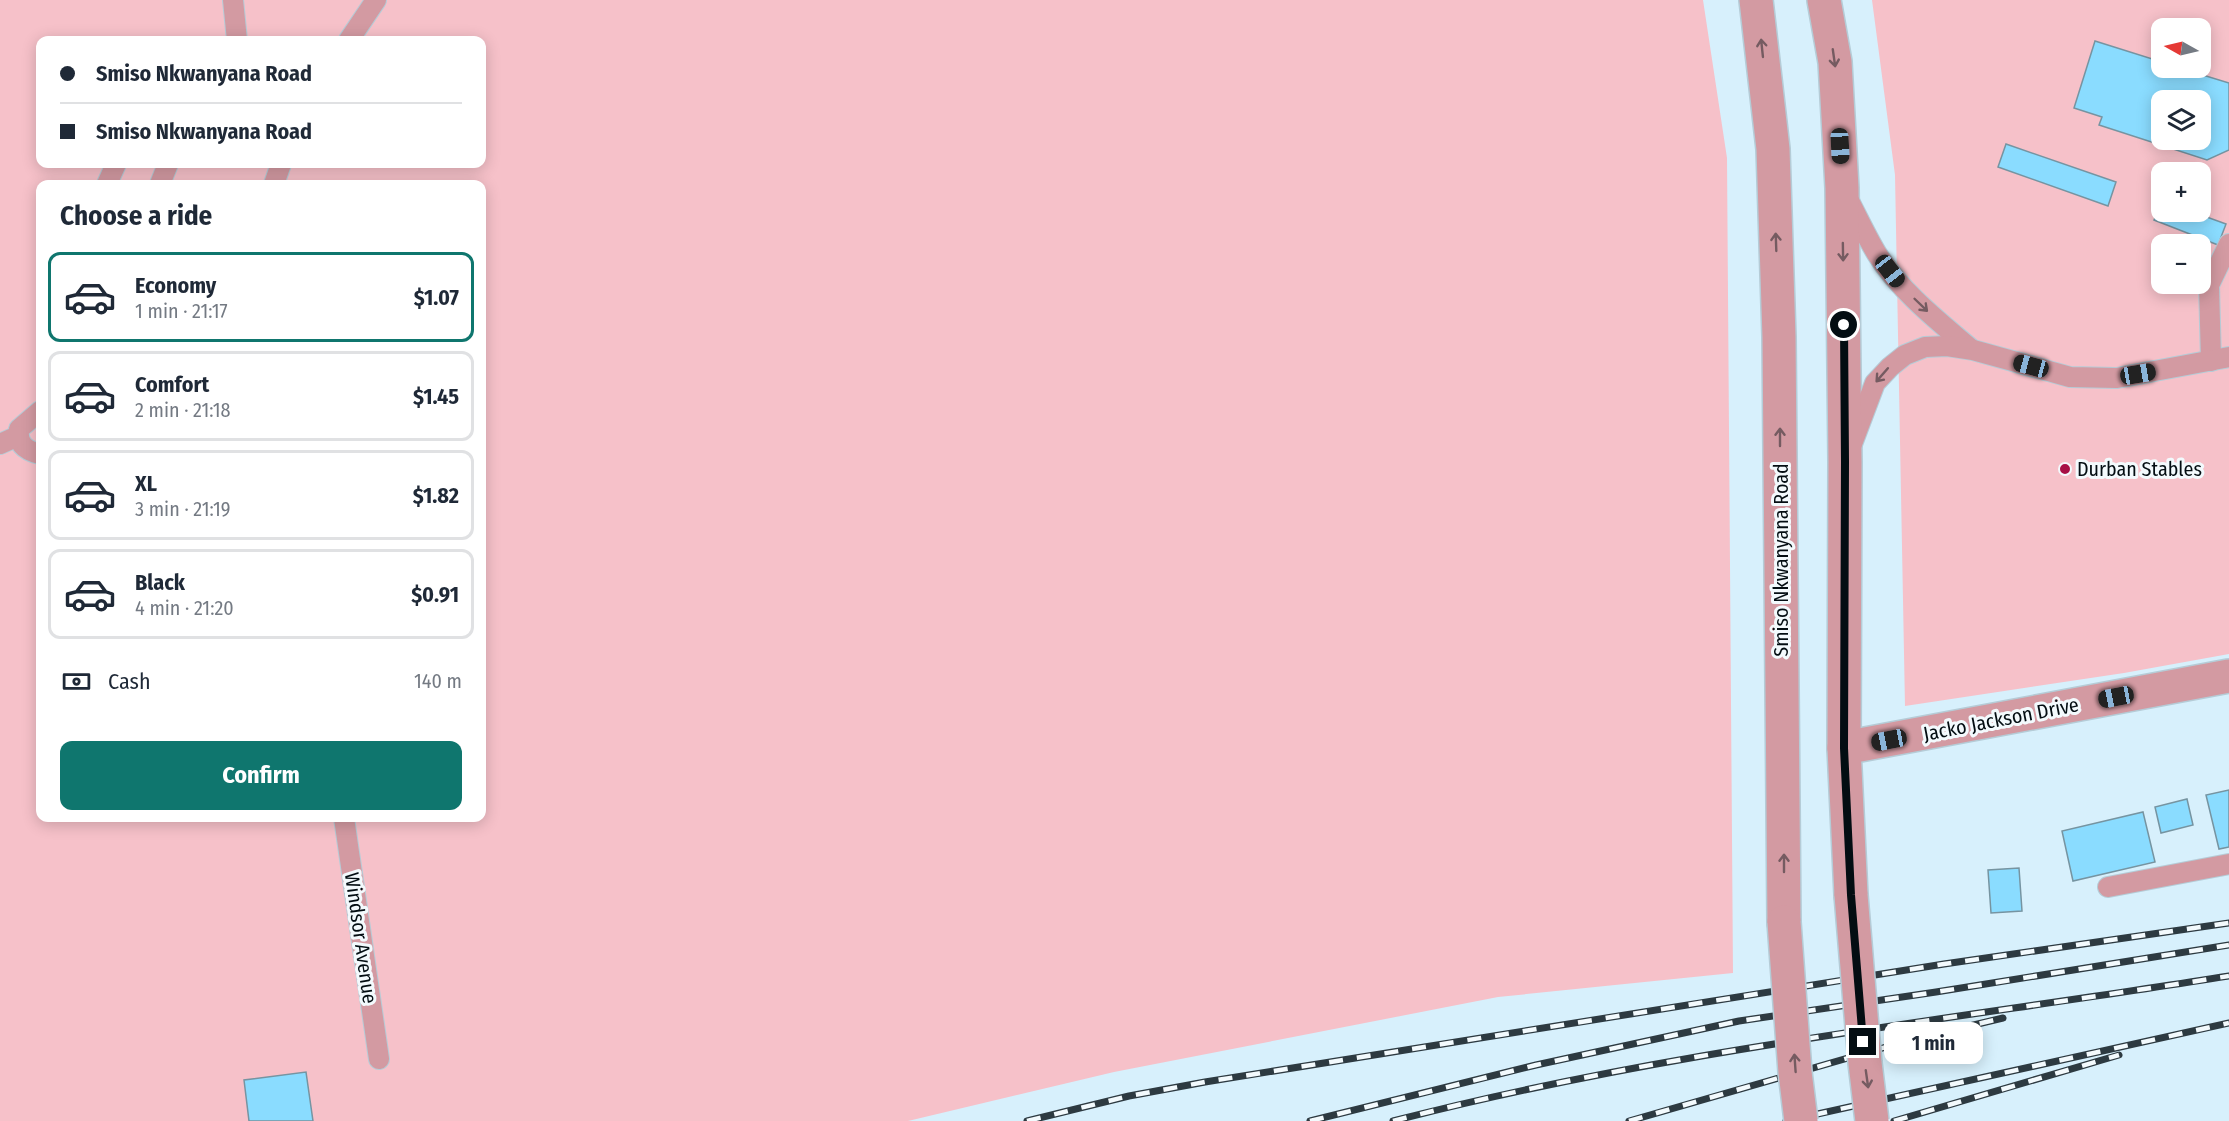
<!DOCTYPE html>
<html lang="en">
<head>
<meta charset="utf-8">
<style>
	body { margin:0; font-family:"Fira Sans Condensed",sans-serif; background:#f6f6f7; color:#1f2937; height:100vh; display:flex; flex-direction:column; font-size:22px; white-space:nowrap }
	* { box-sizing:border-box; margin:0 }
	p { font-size:20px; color:#747a83 }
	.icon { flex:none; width:33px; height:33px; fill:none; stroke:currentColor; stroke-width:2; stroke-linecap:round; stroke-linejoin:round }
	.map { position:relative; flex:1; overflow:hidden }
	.details { position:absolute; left:36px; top:180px; width:450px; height:642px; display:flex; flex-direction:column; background:#fff; border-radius:12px; box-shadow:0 3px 15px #0003 }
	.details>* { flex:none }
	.top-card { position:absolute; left:36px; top:36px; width:450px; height:132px; border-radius:12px; box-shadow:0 3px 15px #0003; display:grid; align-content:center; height:132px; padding:0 24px; background:#fff }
	.needle { width:39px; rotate:278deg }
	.controls { position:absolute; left:2151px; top:18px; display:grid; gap:12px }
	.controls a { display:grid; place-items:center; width:60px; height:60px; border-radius:12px; background:#fff; box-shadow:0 3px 15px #0003; font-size:30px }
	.end { position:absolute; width:27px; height:27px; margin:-14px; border:8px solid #030d12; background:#fff; box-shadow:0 0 0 3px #fff }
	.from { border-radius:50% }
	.bubble { position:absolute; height:42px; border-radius:12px; background:#fff; box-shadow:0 3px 15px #0003; font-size:20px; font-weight:700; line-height:42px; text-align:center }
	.car { position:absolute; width:18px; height:36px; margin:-18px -9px; border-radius:8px; box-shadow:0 0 4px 2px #0007; background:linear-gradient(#222 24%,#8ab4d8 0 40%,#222 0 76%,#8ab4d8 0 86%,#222 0) }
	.top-card b { display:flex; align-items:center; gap:21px; height:57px; font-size:22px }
	.top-card b+b { border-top:2px solid #e0e1e3 }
	.top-card i { width:15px; height:15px; background:#1f2937 }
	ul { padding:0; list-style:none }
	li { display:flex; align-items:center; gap:18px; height:90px; margin:0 12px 9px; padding:0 12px; border:3px solid #e0e1e3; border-radius:12px }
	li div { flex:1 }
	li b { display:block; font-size:22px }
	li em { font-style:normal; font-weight:700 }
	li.selected { border-color:#0f766e }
	li>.icon { width:54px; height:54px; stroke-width:1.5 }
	h2 { padding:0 24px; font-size:27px; line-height:72px }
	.pay { display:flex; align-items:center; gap:15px; height:66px; padding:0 24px; font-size:22px }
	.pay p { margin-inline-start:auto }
	.primary-button { display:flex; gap:12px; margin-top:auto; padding:12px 24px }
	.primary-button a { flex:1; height:69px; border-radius:12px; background:#0f766e; color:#fff; font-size:24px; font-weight:700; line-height:69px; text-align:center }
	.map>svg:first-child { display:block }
</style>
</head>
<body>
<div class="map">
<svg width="2229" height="1121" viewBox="0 0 2229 1121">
	<rect width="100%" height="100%" fill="#d7f0fc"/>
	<g fill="#f6c1c9" fill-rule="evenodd">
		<path d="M0,0H1703L1727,158L1733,973L1498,997L1114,1072L908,1121H0ZM40,40H482V164H40ZM40,184H482V818H40Z"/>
		<path d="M1872,0H2229V654L2124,673L1905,706L1895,175ZM2162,28H2200V68H2162ZM2162,100H2200V140H2162ZM2162,172H2200V212H2162ZM2162,244H2200V284H2162Z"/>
	</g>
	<g fill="#8adcff" stroke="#7694a1" stroke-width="1.5" fill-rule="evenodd">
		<path d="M2095,41L2162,62V68H2180L2229,83V150L2207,160L2099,125L2102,117L2074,108ZM2162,100H2200V140H2162Z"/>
		<path d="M2006,144L2116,182L2108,206L1998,167Z"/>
		<path d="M2162,200V212H2193L2226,224L2218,245L2154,220Z"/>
		<path d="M2229,790V847L2219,849L2206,795Z"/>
		<path d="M2187,799L2193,825L2161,833L2155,807Z"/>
		<path d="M2143,812L2155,862L2073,881L2062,831Z"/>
		<path d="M2019,868L2022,911L1991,913L1988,870Z"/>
		<path d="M306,1072L313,1121H249L244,1080Z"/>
	</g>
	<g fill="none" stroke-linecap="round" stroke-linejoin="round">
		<defs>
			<g id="service">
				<path d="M233,0L237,40"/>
				<path d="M349,40L376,0"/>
				<path d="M107,184L116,164"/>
				<path d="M160,184L168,164"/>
				<path d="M274,184L281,164"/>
				<path d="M1847,197C1857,216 1866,236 1877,254C1901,292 1937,320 1971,349"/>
				<path d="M2211,361L2209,285L2229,244"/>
				<path d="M40,411L19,429C17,445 27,451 40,454"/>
				<path d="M0,444L18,436"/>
				<path d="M1852,444L1875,383L1890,367L1905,355L1925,347L1947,346L1973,350L2070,377L2117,378L2229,357"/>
				<path d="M344,818L379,1059"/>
				<path d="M2108,887L2229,864"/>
			</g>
			<path id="minor" d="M1844,748L2229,676"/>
			<g id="tertiary">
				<path d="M1756,0L1773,149L1779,337L1784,922"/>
				<path d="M1824,0L1835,62L1842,188L1845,462L1844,748L1851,895"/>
			</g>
		</defs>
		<use href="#service" stroke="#b5ccd7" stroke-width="22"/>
		<use href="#minor" stroke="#b5ccd7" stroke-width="36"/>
		<use href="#tertiary" stroke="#b5ccd7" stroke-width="36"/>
		<use href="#service" stroke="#d39aa2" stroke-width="20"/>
		<use href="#minor" stroke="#d39aa2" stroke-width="33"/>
		<use href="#tertiary" stroke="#d39aa2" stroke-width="33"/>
		<defs>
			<g id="rail">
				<path d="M1027,1121L1129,1096L1205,1082L1944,964L2229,923"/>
				<path d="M1310,1121L1536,1065L1739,1021L1936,992L2229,945"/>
				<path d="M1393,1121C1667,1050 1950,1020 2229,976"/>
				<path d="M1629,1121L1914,1039L2003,1018"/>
				<path d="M1786,1121L2229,1023"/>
				<path d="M1894,1121L2119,1055"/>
			</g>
		</defs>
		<use href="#rail" stroke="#2d3a41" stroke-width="7"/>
		<use href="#rail" stroke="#f3fafd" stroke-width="4.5" stroke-dasharray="14" stroke-linecap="butt"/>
		<defs>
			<g id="tertiary-bridge">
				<path d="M1851,895L1865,1063L1872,1121"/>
				<path d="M1784,922L1795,1072L1801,1121"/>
			</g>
		</defs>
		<use href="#tertiary-bridge" stroke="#b5ccd7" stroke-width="36" stroke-linecap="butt"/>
		<use href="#tertiary-bridge" stroke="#d39aa2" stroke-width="33"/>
	</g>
	<defs><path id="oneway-shaft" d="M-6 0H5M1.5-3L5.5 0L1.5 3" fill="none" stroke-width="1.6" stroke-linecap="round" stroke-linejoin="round" transform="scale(1.5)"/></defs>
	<g stroke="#755b61">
		<use href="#oneway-shaft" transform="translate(1762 48) rotate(-96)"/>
		<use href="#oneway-shaft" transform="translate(1834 58) rotate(82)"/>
		<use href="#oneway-shaft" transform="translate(1776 242) rotate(-92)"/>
		<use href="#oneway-shaft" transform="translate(1843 252) rotate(89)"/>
		<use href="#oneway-shaft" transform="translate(1921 305) rotate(44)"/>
		<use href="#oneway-shaft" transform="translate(1882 375) rotate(131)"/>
		<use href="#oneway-shaft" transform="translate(1780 437) rotate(-90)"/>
		<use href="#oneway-shaft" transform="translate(1784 863) rotate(-90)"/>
		<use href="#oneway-shaft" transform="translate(1795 1063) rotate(-94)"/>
		<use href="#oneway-shaft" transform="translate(1867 1079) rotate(82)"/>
	</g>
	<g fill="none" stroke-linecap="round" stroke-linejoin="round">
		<path stroke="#030d12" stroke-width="8" d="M1844,325L1845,462L1844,748L1851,895L1863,1042"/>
	</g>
	<circle fill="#a71046" stroke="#f3fafd" stroke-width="2" cx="2065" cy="469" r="6"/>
	<g text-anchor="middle" stroke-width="6" stroke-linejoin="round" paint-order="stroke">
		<g font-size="20" fill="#030d12" stroke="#f3fafd" text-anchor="start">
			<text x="2077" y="476">Durban Stables</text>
		</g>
		<g font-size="20" fill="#030d12" stroke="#f3fafd">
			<text transform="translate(1781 560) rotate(-90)" y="7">Smiso Nkwanyana Road</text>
			<text transform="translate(2001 719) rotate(-11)" y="7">Jacko Jackson Drive</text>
			<text transform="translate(361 938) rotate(82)" y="7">Windsor Avenue</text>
		</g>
	</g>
</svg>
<div class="controls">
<a><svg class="needle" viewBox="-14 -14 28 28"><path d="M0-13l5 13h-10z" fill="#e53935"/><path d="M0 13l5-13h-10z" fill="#747a83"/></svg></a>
<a><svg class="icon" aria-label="layers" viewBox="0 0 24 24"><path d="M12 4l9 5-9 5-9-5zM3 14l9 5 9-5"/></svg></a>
<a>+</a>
<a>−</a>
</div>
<i class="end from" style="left:1844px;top:325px"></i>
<i class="end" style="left:1863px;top:1042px"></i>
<div class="bubble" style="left:1884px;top:1022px;width:99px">1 min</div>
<i class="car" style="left:1840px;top:146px;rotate:177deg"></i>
<i class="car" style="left:1890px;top:271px;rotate:142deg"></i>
<i class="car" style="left:2031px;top:366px;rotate:285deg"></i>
<i class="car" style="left:2138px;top:374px;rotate:80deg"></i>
<i class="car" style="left:2116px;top:697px;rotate:259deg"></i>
<i class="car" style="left:1889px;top:740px;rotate:259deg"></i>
<div class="top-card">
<b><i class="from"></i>Smiso Nkwanyana Road</b>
<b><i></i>Smiso Nkwanyana Road</b>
</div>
<section class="details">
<h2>Choose a ride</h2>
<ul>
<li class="selected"><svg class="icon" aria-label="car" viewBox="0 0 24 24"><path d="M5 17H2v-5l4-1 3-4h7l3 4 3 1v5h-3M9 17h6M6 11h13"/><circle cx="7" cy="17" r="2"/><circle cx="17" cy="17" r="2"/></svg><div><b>Economy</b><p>1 min · 21:17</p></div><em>$1.07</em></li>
<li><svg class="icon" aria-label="car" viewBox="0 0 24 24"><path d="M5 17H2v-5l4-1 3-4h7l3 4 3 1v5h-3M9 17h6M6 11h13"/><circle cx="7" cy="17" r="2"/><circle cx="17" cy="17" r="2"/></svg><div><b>Comfort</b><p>2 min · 21:18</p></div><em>$1.45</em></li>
<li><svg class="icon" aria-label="car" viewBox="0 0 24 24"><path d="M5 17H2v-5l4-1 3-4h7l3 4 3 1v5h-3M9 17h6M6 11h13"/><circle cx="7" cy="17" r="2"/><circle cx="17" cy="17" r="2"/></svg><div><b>XL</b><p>3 min · 21:19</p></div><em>$1.82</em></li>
<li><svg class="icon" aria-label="car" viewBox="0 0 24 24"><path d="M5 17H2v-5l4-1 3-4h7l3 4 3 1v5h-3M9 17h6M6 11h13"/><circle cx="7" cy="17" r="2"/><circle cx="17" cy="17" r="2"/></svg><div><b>Black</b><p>4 min · 21:20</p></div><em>$0.91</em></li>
</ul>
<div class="pay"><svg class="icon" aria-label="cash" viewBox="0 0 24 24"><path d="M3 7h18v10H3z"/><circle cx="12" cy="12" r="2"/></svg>Cash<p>140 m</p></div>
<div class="primary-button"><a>Confirm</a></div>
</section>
</div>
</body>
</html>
